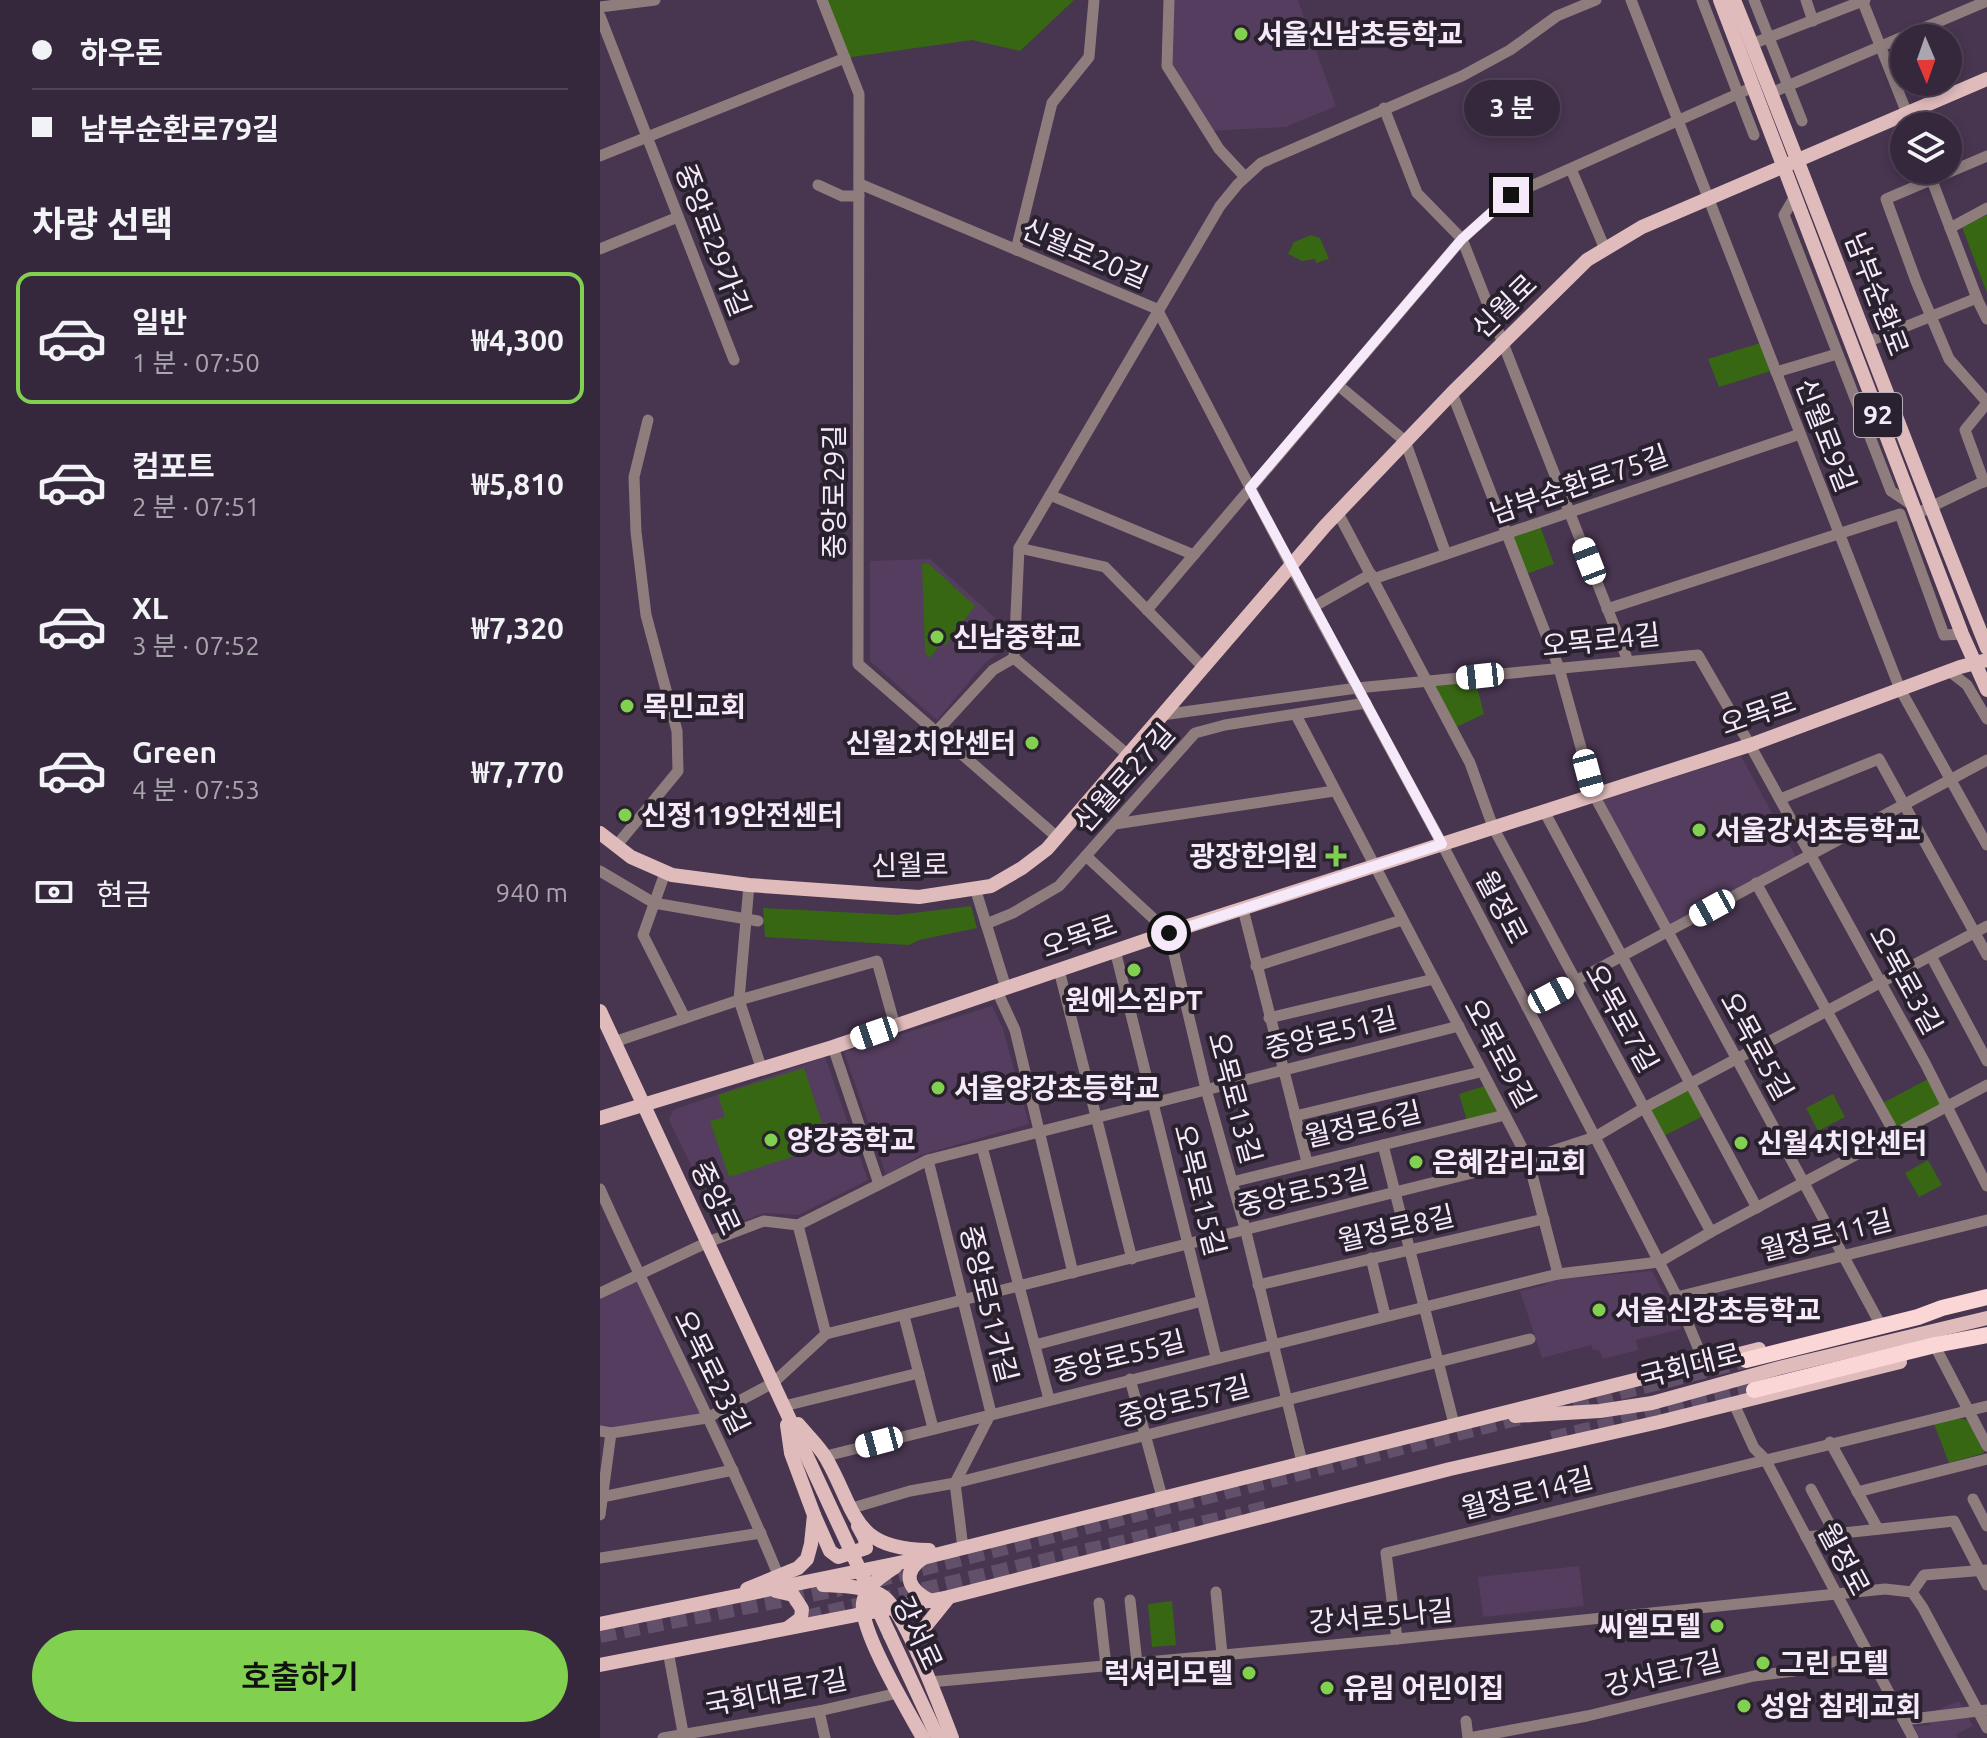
<!DOCTYPE html>
<html lang="ko">
<head>
<meta charset="utf-8">
<style>
	body { margin:0; font-family:Ubuntu,"Noto Sans KR",sans-serif; background:#3d3043; color:#f1f3f6; height:100vh; display:flex; flex-direction:column; font-size:30px; white-space:nowrap }
	* { box-sizing:border-box; margin:0 }
	p { font-size:26px; color:#aaa6af }
	.icon { flex:none; width:44px; height:44px; fill:none; stroke:currentColor; stroke-width:2; stroke-linecap:round; stroke-linejoin:round }
	.map { position:relative; flex:1; overflow:hidden }
	.side { display:flex; flex-direction:column; background:#36283c; width:600px }
	.side>* { flex:none }
	.guide { display:grid; align-content:center; height:176px; padding:0 32px; background:#36283c }
	.needle { width:52px; rotate:178deg }
	.fabs { position:absolute; left:1290px; top:24px; display:grid; gap:16px }
	.fabs a { display:grid; place-items:center; width:72px; height:72px; border-radius:50%; background:#36283c; box-shadow:0 4px 12px #0003,0 0 0 2px #504456; font-size:40px }
	.end { position:absolute; width:36px; height:36px; margin:-18px; border:10px solid #f5e9fa; background:#111; box-shadow:0 0 0 4px #111 }
	.from { border-radius:50% }
	.bubble { position:absolute; height:56px; border-radius:28px; background:#36283c; box-shadow:0 4px 12px #0003,0 0 0 2px #504456; font-size:26px; font-weight:600; line-height:56px; text-align:center }
	.car { position:absolute; width:24px; height:48px; margin:-24px -12px; border-radius:10px; box-shadow:0 0 6px 2px #0007; background:linear-gradient(#fff 24%,#345 0 40%,#fff 0 76%,#345 0 86%,#fff 0) }
	.guide b { display:flex; align-items:center; gap:28px; height:76px; font-size:30px }
	.guide b+b { border-top:2px solid #504456 }
	.guide i { width:20px; height:20px; background:#f1f3f6 }
	ul { padding:0; list-style:none }
	li { display:flex; align-items:center; gap:24px; height:132px; margin:0 16px 12px; padding:0 16px; border:4px solid transparent; border-radius:16px }
	li div { flex:1 }
	li b { display:block; font-size:30px }
	li em { font-style:normal; font-weight:600 }
	li.selected { border-color:#82d050 }
	li>.icon { width:72px; height:72px; stroke-width:1.5 }
	h2 { padding:0 32px; font-size:36px; line-height:96px }
	.pay { display:flex; align-items:center; gap:20px; height:88px; padding:0 32px; font-size:30px }
	.pay p { margin-inline-start:auto }
	.primary-button { display:flex; gap:16px; margin-top:auto; padding:16px 32px }
	.primary-button a { flex:1; height:92px; border-radius:48px; background:#82d050; color:#111; font-size:32px; font-weight:600; line-height:92px; text-align:center }
	main { display:flex; flex:1; min-height:0 }
	.map>svg:first-child { display:block }
</style>
</head>
<body>
<main>
<section class="side">
<div class="guide">
<b><i class="from"></i>하우돈</b>
<b><i></i>남부순환로79길</b>
</div>
<h2>차량 선택</h2>
<ul>
<li class="selected"><svg class="icon" aria-label="car" viewBox="0 0 24 24"><path d="M5 17H2v-5l4-1 3-4h7l3 4 3 1v5h-3M9 17h6M6 11h13"/><circle cx="7" cy="17" r="2"/><circle cx="17" cy="17" r="2"/></svg><div><b>일반</b><p>1 분 · 07:50</p></div><em>₩4,300</em></li>
<li><svg class="icon" aria-label="car" viewBox="0 0 24 24"><path d="M5 17H2v-5l4-1 3-4h7l3 4 3 1v5h-3M9 17h6M6 11h13"/><circle cx="7" cy="17" r="2"/><circle cx="17" cy="17" r="2"/></svg><div><b>컴포트</b><p>2 분 · 07:51</p></div><em>₩5,810</em></li>
<li><svg class="icon" aria-label="car" viewBox="0 0 24 24"><path d="M5 17H2v-5l4-1 3-4h7l3 4 3 1v5h-3M9 17h6M6 11h13"/><circle cx="7" cy="17" r="2"/><circle cx="17" cy="17" r="2"/></svg><div><b>XL</b><p>3 분 · 07:52</p></div><em>₩7,320</em></li>
<li><svg class="icon" aria-label="car" viewBox="0 0 24 24"><path d="M5 17H2v-5l4-1 3-4h7l3 4 3 1v5h-3M9 17h6M6 11h13"/><circle cx="7" cy="17" r="2"/><circle cx="17" cy="17" r="2"/></svg><div><b>Green</b><p>4 분 · 07:53</p></div><em>₩7,770</em></li>
</ul>
<div class="pay"><svg class="icon" aria-label="cash" viewBox="0 0 24 24"><path d="M3 7h18v10H3z"/><circle cx="12" cy="12" r="2"/></svg>현금<p>940 m</p></div>
<div class="primary-button"><a>호출하기</a></div>
</section>
<div class="map">
<svg width="1387" height="1738" viewBox="0 0 1387 1738">
	<rect width="100%" height="100%" fill="#483550"/>
	<g fill="#543d5e">
		<path d="M574,0H698L736,106L686,127L607,131L570,68Z"/>
		<path d="M330,559L404,626V648L384,664L337,720L270,661V561Z"/>
		<path d="M1141,756L1197,859L1068,927L1003,800Z"/>
		<path d="M392,1006L403,1029L429,1124L321,1155L286,1175L244,1052Z"/>
		<path d="M225,1057L268,1180L198,1215L165,1213L122,1229L69,1120L73,1110Z"/>
		<path d="M1052,1271L1082,1329L1036,1340L1038,1350L1003,1359L999,1350H993L991,1345L942,1358L920,1291L945,1285L951,1280Z"/>
		<path d="M37,1281L100,1415L11,1428L0,1426V1298Z"/>
		<path d="M979,1566L984,1606L883,1617L878,1577Z"/>
		<path d="M1359,1701L1373,1726L1356,1734L1358,1738H1320L1313,1726L1330,1725V1713Z"/>
	</g>
	<g fill="#376713">
		<path d="M222,0H474L420,51L372,40L245,58Z"/>
		<path d="M1387,215V293L1362,227Z"/>
		<path d="M711,235L720,238L729,259L716,263L715,259L702,261L688,254L694,242Z"/>
		<path d="M1164,342L1174,370L1119,387L1108,359Z"/>
		<path d="M939,523L954,564L923,575L908,534Z"/>
		<path d="M328,563L375,606L345,646L341,643L330,658L325,653L322,564Z"/>
		<path d="M875,679L884,714L854,728L832,691L835,683Z"/>
		<path d="M371,906L377,928L319,940L309,945L165,937L163,908L297,915Z"/>
		<path d="M204,1068L229,1145L129,1177L110,1121L125,1117L118,1095Z"/>
		<path d="M1332,1077L1348,1105L1295,1134L1279,1105Z"/>
		<path d="M1089,1085L1105,1115L1060,1138L1045,1109Z"/>
		<path d="M885,1086L900,1116L868,1124L859,1094Z"/>
		<path d="M1233,1094L1245,1117L1218,1131L1206,1108Z"/>
		<path d="M1328,1160L1342,1185L1319,1197L1305,1173Z"/>
		<path d="M1359,1418L1369,1421L1384,1453L1349,1463L1334,1424Z"/>
		<path d="M572,1601L576,1645L552,1647L548,1604Z"/>
	</g>
	<g fill="none" stroke-linecap="round" stroke-linejoin="round">
		<g stroke="#62506a" stroke-width="16" stroke-dasharray="16 8" stroke-linecap="butt">
			<path d="M952,1439L1154,1390"/>
			<path d="M275,1580L1146,1360"/>
			<path d="M206,1618L673,1507"/>
			<path d="M0,1635L241,1588"/>
		</g>
		<g stroke="#8f7d7e" stroke-width="11">
			<path d="M222,0L259,94L258,664L457,837"/>
			<path d="M569,0L567,66L619,149L645,177"/>
			<path d="M1031,0L1300,689L1387,845"/>
			<path d="M1102,0L1154,135"/>
			<path d="M1154,0L1202,121"/>
			<path d="M1206,0L1213,21"/>
			<path d="M1262,0L1312,126"/>
			<path d="M0,7L55,0"/>
			<path d="M0,16L134,360"/>
			<path d="M1157,42L1265,0"/>
			<path d="M1171,93L1387,1"/>
			<path d="M784,108L817,193L862,239L1028,661"/>
			<path d="M0,156L245,58"/>
			<path d="M1387,156L1286,199L1316,281L1349,359L1387,402"/>
			<path d="M971,169L1005,249"/>
			<path d="M1328,170L1378,301L1387,319"/>
			<path d="M260,184L557,309L691,566L842,844L995,1137L1077,1297L1104,1362"/>
			<path d="M218,185L242,196H259"/>
			<path d="M1194,198L1184,215L1291,491L1312,505"/>
			<path d="M1350,228L1387,208"/>
			<path d="M0,249L78,217"/>
			<path d="M416,250L452,103L489,57L494,0"/>
			<path d="M1267,342L1377,298"/>
			<path d="M1176,372L1237,354"/>
			<path d="M738,385L805,441L846,554"/>
			<path d="M852,393L959,668L994,795L1278,1320"/>
			<path d="M1384,482L1365,430L1387,403"/>
			<path d="M450,495L594,555"/>
			<path d="M738,513L870,763L893,827L1111,1232"/>
			<path d="M1316,514L1387,480"/>
			<path d="M419,548L505,567L603,667"/>
			<path d="M773,579L1200,434"/>
			<path d="M713,607L771,574"/>
			<path d="M1007,609L1300,514L1344,635L1362,634"/>
			<path d="M547,610L862,239L911,195L1151,88"/>
			<path d="M414,658L419,548L620,206L638,184L661,163L862,76L910,50L957,16L996,0"/>
			<path d="M414,658L528,755"/>
			<path d="M1349,671L1367,685L1387,719"/>
			<path d="M562,715L757,688L1098,655L1150,745L1325,1063L1387,1186"/>
			<path d="M696,715L928,1159L958,1274"/>
			<path d="M336,732L393,670L414,658"/>
			<path d="M1180,799L1279,759L1387,955"/>
			<path d="M944,811L1157,1208"/>
			<path d="M515,824L734,791"/>
			<path d="M17,845L78,771L77,731L46,615L36,532L34,477L48,420"/>
			<path d="M486,856L569,933L606,1089L645,1228L702,1462"/>
			<path d="M0,871L54,903L158,921"/>
			<path d="M65,873L43,935L85,1018"/>
			<path d="M1156,883L1295,1134"/>
			<path d="M149,885L139,1000L161,1067"/>
			<path d="M375,888L406,988"/>
			<path d="M643,909L707,1162"/>
			<path d="M386,924L413,913L459,886L595,733L625,725L766,703"/>
			<path d="M515,950L616,1357"/>
			<path d="M1331,956L1387,1061"/>
			<path d="M656,966L802,920"/>
			<path d="M459,970L532,1259"/>
			<path d="M397,991L415,1030L473,1273"/>
			<path d="M927,1007L1387,760"/>
			<path d="M669,1018L834,979"/>
			<path d="M14,1042L139,1000L277,961L295,1026"/>
			<path d="M233,1047L279,1184"/>
			<path d="M695,1116L876,1073"/>
			<path d="M783,1145L854,1424"/>
			<path d="M382,1147L449,1399"/>
			<path d="M328,1160L391,1413L355,1483L363,1548"/>
			<path d="M632,1182L905,1115"/>
			<path d="M0,1189C58,1319 125,1445 179,1577"/>
			<path d="M198,1225L226,1334"/>
			<path d="M771,1258L785,1315"/>
			<path d="M658,1285L944,1219"/>
			<path d="M0,1293L108,1242L164,1221L198,1225L328,1160L859,1026"/>
			<path d="M1077,1297L1387,1220"/>
			<path d="M304,1316L333,1428"/>
			<path d="M435,1345L602,1301"/>
			<path d="M1338,1352L1387,1446"/>
			<path d="M530,1379L562,1497"/>
			<path d="M1134,1404L1154,1448L1165,1459L1313,1738"/>
			<path d="M184,1406L319,1373"/>
			<path d="M0,1431L11,1433L107,1418L173,1383L226,1334L928,1159L995,1137L1044,1108L1387,926"/>
			<path d="M1230,1442L1278,1529"/>
			<path d="M226,1456L958,1274L1059,1262L1111,1232L1387,1085"/>
			<path d="M1211,1489L1235,1534"/>
			<path d="M1257,1492L1387,1459"/>
			<path d="M2,1497L133,1470"/>
			<path d="M1373,1499L1387,1526"/>
			<path d="M249,1509L310,1491L355,1483L930,1339"/>
			<path d="M0,1515L11,1433"/>
			<path d="M1206,1537L1354,1521L1387,1585"/>
			<path d="M0,1558L161,1533"/>
			<path d="M616,1592L622,1654"/>
			<path d="M1312,1592L1324,1575L1386,1570"/>
			<path d="M530,1600L537,1663"/>
			<path d="M499,1603L506,1666"/>
			<path d="M797,1639L786,1553L1387,1406"/>
			<path d="M68,1651L84,1738"/>
			<path d="M330,1682L797,1639L1285,1589L1312,1592L1323,1608L1387,1728"/>
			<path d="M219,1711L225,1738"/>
			<path d="M1304,1720L1387,1710"/>
			<path d="M866,1721L868,1738"/>
			<path d="M63,1738L219,1711L298,1693"/>
			<path d="M869,1738L987,1716L1154,1676L1194,1671L1267,1654"/>
		</g>
		<g stroke="#e0bbbc" stroke-width="14">
			<path d="M1120,0L1362,634L1387,690"/>
			<path d="M1134,0C1221,215 1300,433 1387,648"/>
			<path d="M0,833L31,857L72,875L149,885L319,897L391,886L422,868L447,849L725,526L852,393L987,260L1042,227L1387,79"/>
			<path d="M0,1011L250,1549"/>
			<path d="M0,1118L233,1047L582,928L1150,745L1360,667L1387,660"/>
			<path d="M915,1416L1000,1411L1052,1403L1179,1368L1387,1318"/>
			<path d="M198,1424C207,1435 219,1446 226,1458C257,1512 251,1549 329,1550"/>
			<path d="M214,1515L230,1551L238,1557L266,1548L265,1539L258,1526"/>
			<path d="M323,1558C300,1574 309,1590 331,1601"/>
			<path d="M295,1567C282,1576 266,1585 263,1603C259,1630 308,1711 323,1738"/>
			<path d="M223,1585C243,1586 268,1586 284,1597C306,1614 341,1709 352,1738"/>
			<path d="M147,1589L198,1568L207,1559L211,1544L214,1515L191,1453L187,1425"/>
			<path d="M176,1591L193,1595L202,1609L201,1618L189,1627"/>
			<path d="M0,1624L323,1558L1159,1349"/>
			<path d="M290,1635L338,1738"/>
			<path d="M318,1654L324,1628L349,1597"/>
			<path d="M0,1665L349,1597L850,1469L1059,1422L1300,1362"/>
		</g>
		<g stroke="#fad6d7" stroke-width="16">
			<path d="M1146,1360L1318,1317L1342,1308L1387,1297"/>
			<path d="M1154,1390L1335,1345L1387,1335"/>
		</g>
		<path stroke="#e0bbbc" stroke-width="14" d="M250,1549L290,1635"/>
	</g>
	<g fill="none" stroke-linecap="round" stroke-linejoin="round">
		<path stroke="#f5e9fa" stroke-width="10" d="M569,933L842,844L650,488L862,239L911,195"/>
	</g>
	<g fill="#82d050" stroke="#29212d" stroke-width="3">
		<circle cx="641" cy="34" r="8"/>
		<circle cx="337" cy="637" r="8"/>
		<circle cx="27" cy="706" r="8"/>
		<circle cx="432" cy="743" r="8"/>
		<circle cx="25" cy="815" r="8"/>
		<circle cx="1099" cy="830" r="8"/>
		<path d="M732 844h8v8h8v8h-8v8h-8v-8h-8v-8h8z"/>
		<circle cx="534" cy="970" r="8"/>
		<circle cx="338" cy="1088" r="8"/>
		<circle cx="171" cy="1140" r="8"/>
		<circle cx="1141" cy="1143" r="8"/>
		<circle cx="816" cy="1162" r="8"/>
		<circle cx="999" cy="1310" r="8"/>
		<circle cx="1117" cy="1626" r="8"/>
		<circle cx="1163" cy="1663" r="8"/>
		<circle cx="649" cy="1673" r="8"/>
		<circle cx="727" cy="1688" r="8"/>
		<circle cx="1144" cy="1706" r="8"/>
	</g>
	<g text-anchor="middle" stroke-width="8" stroke-linejoin="round" paint-order="stroke">
		<rect fill="#29212d" stroke="#b8adbc" stroke-width="2" x="1254" y="393" width="48" height="44" rx="6"/>
		<g font-size="26" font-weight="bold" fill="#f5e9fa">
			<text x="1278" y="424">92</text>
		</g>
		<g font-size="28" font-weight="bold" fill="#f5e9fa" stroke="#29212d" text-anchor="start">
			<text x="657" y="44">서울신남초등학교</text>
			<text x="353" y="647">신남중학교</text>
			<text x="43" y="716">목민교회</text>
			<text x="416" y="753" text-anchor="end">신월2치안센터</text>
			<text x="41" y="825">신정119안전센터</text>
			<text x="1115" y="840">서울강서초등학교</text>
			<text x="718" y="866" text-anchor="end">광장한의원</text>
			<text x="534" y="1010" text-anchor="middle">원에스짐PT</text>
			<text x="354" y="1098">서울양강초등학교</text>
			<text x="187" y="1150">양강중학교</text>
			<text x="1157" y="1153">신월4치안센터</text>
			<text x="832" y="1172">은혜감리교회</text>
			<text x="1015" y="1320">서울신강초등학교</text>
			<text x="1101" y="1636" text-anchor="end">씨엘모텔</text>
			<text x="1179" y="1673">그린 모텔</text>
			<text x="633" y="1683" text-anchor="end">럭셔리모텔</text>
			<text x="743" y="1698">유림 어린이집</text>
			<text x="1160" y="1716">성암 침례교회</text>
		</g>
		<g font-size="28" fill="#f5e9fa" stroke="#29212d">
			<text transform="translate(113 240) rotate(69)" y="10">중앙로29가길</text>
			<text transform="translate(485 253) rotate(23)" y="10">신월로20길</text>
			<text transform="translate(1277 294) rotate(69)" y="10">남부순환로</text>
			<text transform="translate(904 306) rotate(-44)" y="10">신월로</text>
			<text transform="translate(1226 435) rotate(69)" y="10">신월로9길</text>
			<text transform="translate(979 484) rotate(-19)" y="10">남부순환로75길</text>
			<text transform="translate(234 492) rotate(-90)" y="10">중앙로29길</text>
			<text transform="translate(1001 640) rotate(-6)" y="10">오목로4길</text>
			<text transform="translate(1158 713) rotate(-19)" y="10">오목로</text>
			<text transform="translate(524 778) rotate(-48)" y="10">신월로27길</text>
			<text transform="translate(310 865) rotate(-1)" y="10">신월로</text>
			<text transform="translate(902 907) rotate(62)" y="10">월정로</text>
			<text transform="translate(479 936) rotate(-19)" y="10">오목로</text>
			<text transform="translate(1306 980) rotate(61)" y="10">오목로3길</text>
			<text transform="translate(1022 1018) rotate(61)" y="10">오목로7길</text>
			<text transform="translate(731 1033) rotate(-14)" y="10">중앙로51길</text>
			<text transform="translate(1157 1046) rotate(61)" y="10">오목로5길</text>
			<text transform="translate(900 1053) rotate(62)" y="10">오목로9길</text>
			<text transform="translate(635 1098) rotate(75)" y="10">오목로13길</text>
			<text transform="translate(763 1124) rotate(-13)" y="10">월정로6길</text>
			<text transform="translate(600 1190) rotate(76)" y="10">오목로15길</text>
			<text transform="translate(703 1191) rotate(-13)" y="10">중앙로53길</text>
			<text transform="translate(116 1198) rotate(65)" y="10">중앙로</text>
			<text transform="translate(796 1228) rotate(-13)" y="10">월정로8길</text>
			<text transform="translate(1226 1235) rotate(-14)" y="10">월정로11길</text>
			<text transform="translate(389 1304) rotate(76)" y="10">중앙로51가길</text>
			<text transform="translate(519 1356) rotate(-14)" y="10">중앙로55길</text>
			<text transform="translate(1090 1365) rotate(-14)" y="10">국회대로</text>
			<text transform="translate(112 1372) rotate(64)" y="10">오목로23길</text>
			<text transform="translate(584 1401) rotate(-14)" y="10">중앙로57길</text>
			<text transform="translate(927 1493) rotate(-14)" y="10">월정로14길</text>
			<text transform="translate(1244 1559) rotate(62)" y="10">월정로</text>
			<text transform="translate(781 1616) rotate(-5)" y="10">강서로5나길</text>
			<text transform="translate(318 1633) rotate(65)" y="10">강서로</text>
			<text transform="translate(1063 1673) rotate(-13)" y="10">강서로7길</text>
			<text transform="translate(176 1692) rotate(-11)" y="10">국회대로7길</text>
		</g>
	</g>
</svg>
<div class="fabs">
<a><svg class="needle" viewBox="-14 -14 28 28"><path d="M0-13l5 13h-10z" fill="#e53935"/><path d="M0 13l5-13h-10z" fill="#aaa6af"/></svg></a>
<a><svg class="icon" aria-label="layers" viewBox="0 0 24 24"><path d="M12 4l9 5-9 5-9-5zM3 14l9 5 9-5"/></svg></a>
</div>
<i class="end from" style="left:569px;top:933px"></i>
<i class="end" style="left:911px;top:195px"></i>
<div class="bubble" style="left:864px;top:80px;width:96px">3 분</div>
<i class="car" style="left:989px;top:561px;rotate:339deg"></i>
<i class="car" style="left:880px;top:676px;rotate:264deg"></i>
<i class="car" style="left:988px;top:773px;rotate:165deg"></i>
<i class="car" style="left:1112px;top:908px;rotate:241deg"></i>
<i class="car" style="left:951px;top:995px;rotate:62deg"></i>
<i class="car" style="left:274px;top:1033px;rotate:251deg"></i>
<i class="car" style="left:279px;top:1442px;rotate:255deg"></i>
</div>
</main>
</body>
</html>
